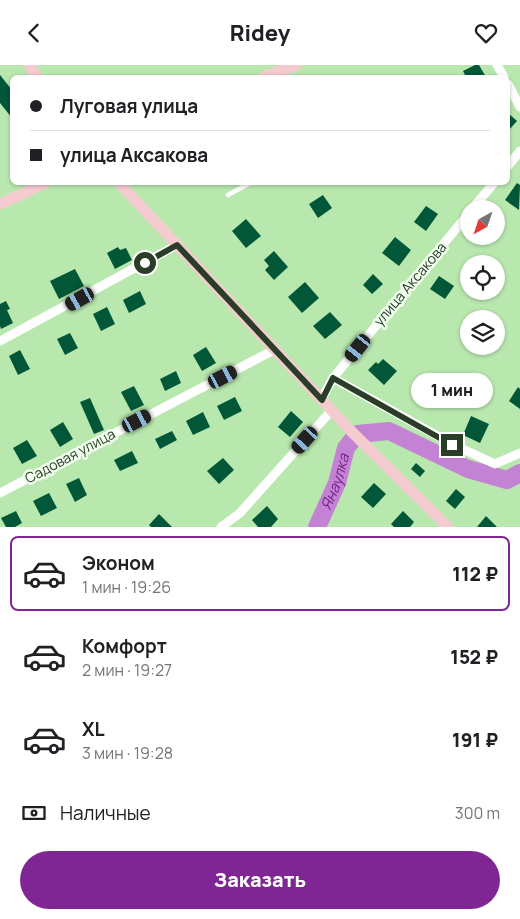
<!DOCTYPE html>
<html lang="ru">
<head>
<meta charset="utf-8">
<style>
	body { margin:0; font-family:Manrope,sans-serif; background:#f2f2f2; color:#202124; height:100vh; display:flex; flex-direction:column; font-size:19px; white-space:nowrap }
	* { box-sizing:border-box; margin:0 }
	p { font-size:16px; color:#757577 }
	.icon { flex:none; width:28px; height:28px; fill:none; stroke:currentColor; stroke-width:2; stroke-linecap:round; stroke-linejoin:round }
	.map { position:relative; height:462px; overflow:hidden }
	.details { display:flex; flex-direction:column; background:#fff; flex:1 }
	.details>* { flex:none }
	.guide { position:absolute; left:10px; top:10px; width:500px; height:110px; border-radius:8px; box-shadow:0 1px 4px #0004; display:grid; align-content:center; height:110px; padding:0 20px; background:#fff }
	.needle { width:32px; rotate:220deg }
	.tools { position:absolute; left:460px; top:135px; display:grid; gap:10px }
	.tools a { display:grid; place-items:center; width:45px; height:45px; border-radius:50%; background:#fff; box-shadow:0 1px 4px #0004; font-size:25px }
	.end { position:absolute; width:22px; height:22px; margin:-11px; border:6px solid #2a3d26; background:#fff; box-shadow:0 0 0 2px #fff }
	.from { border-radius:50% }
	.bubble { position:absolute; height:35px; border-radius:18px; background:#fff; box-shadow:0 1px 4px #0004; font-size:16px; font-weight:800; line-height:35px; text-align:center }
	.car { position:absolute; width:15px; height:30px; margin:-15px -8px; border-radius:6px; box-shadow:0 0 4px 1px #0007; background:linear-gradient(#222 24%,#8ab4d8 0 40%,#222 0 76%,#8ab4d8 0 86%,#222 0) }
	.guide b { display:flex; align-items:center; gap:18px; height:48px; font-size:19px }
	.guide b+b { border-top:1px solid #e0e0e0 }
	.guide i { width:12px; height:12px; background:#202124 }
	ul { padding:9px 0 0; list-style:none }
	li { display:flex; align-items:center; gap:15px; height:75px; margin:0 10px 8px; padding:0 10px; border:2px solid transparent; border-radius:8px }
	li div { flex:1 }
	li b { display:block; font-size:19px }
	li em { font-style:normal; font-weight:800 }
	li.on { border-color:#802694 }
	li>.icon { width:45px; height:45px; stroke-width:1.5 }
	.pay { display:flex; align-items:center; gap:12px; height:55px; padding:0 20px; font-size:19px }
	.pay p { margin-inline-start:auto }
	.cta { display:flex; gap:10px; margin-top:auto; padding:10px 20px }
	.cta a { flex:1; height:58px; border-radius:30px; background:#802694; color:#fff; font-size:20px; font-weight:800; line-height:58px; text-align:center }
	header { display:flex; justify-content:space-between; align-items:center; height:65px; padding:0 20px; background:#fff; font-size:22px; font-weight:800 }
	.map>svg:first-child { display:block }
</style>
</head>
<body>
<header><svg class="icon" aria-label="back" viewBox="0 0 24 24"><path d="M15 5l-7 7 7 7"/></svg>Ridey<svg class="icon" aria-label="heart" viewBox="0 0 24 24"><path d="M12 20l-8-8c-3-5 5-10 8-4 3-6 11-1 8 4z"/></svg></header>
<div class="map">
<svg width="520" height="462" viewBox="0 0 520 462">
	<rect width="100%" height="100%" fill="#b9e8af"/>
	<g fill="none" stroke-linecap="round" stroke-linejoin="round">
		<path stroke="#c482d4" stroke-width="18" id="s1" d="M317,462L337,418L346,383L357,369L389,366L468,404L507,415L520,408"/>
	</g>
	<g fill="#015737">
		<path d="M475,0H479L486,12H466L463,6Z"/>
		<path d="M0,10L12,25V53L0,38Z"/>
		<path d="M508,48L517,56L508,66Z"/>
		<path d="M517,118L520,120L519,145L505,135Z"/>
		<path d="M323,130L332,143L318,153L309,139Z"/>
		<path d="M426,141L438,149L426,166L414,157Z"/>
		<path d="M246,154L261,171L246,183L232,166Z"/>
		<path d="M395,172L411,185L399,201L382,188Z"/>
		<path d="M118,182L120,185L126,183L132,195L115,204L107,188Z"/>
		<path d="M274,186L288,202L274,215L265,205L269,201L264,195Z"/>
		<path d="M484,191L496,199H478Z"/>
		<path d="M75,204L84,221L59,234L50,216Z"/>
		<path d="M373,209L383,219L372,229L363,220Z"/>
		<path d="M439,211L454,221L445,234L430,224Z"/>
		<path d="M305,217L319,233L302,248L288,232Z"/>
		<path d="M140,226L146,239L129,248L123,235Z"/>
		<path d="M6,236L10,244L7,245L13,258L1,264L0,261V239Z"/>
		<path d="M107,242L115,259L101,266L93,249Z"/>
		<path d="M330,247L342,260L325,274L313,261Z"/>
		<path d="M70,268L78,283L65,290L57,274Z"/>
		<path d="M206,282L216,298L202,306L193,290Z"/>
		<path d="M20,285L30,304L18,310L9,291Z"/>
		<path d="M383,294L397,306L384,320L368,305L376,297L378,299Z"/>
		<path d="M176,306L181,318L165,326L160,314Z"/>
		<path d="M134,321L144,340L131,346L121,327Z"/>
		<path d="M518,322L520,324V344L509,336Z"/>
		<path d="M235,332L242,346L224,355L217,341Z"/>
		<path d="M90,333L104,365L94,369L80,337Z"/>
		<path d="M291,346L303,357L290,372L278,362Z"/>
		<path d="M203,347L210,362L193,370L186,356Z"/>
		<path d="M471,351L489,359L480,378L463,370Z"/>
		<path d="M63,357L73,374L60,382L50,365Z"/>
		<path d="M172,366L177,375L160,384L155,374Z"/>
		<path d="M27,375L37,391L22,399L13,383Z"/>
		<path d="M132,386L138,398L120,406L114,395Z"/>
		<path d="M223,393L234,405L219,419L207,406Z"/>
		<path d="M416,398L425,406L420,412L411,404Z"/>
		<path d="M79,413L87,430L75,437L66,419Z"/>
		<path d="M374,418L386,429L373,443L361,432Z"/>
		<path d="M456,424L465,432L455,444L446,436Z"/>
		<path d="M49,428L57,443L41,451L33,436Z"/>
		<path d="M267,441L278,454L271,462H258L252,455Z"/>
		<path d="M16,446L22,458L15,462H6L1,453Z"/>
		<path d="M403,446L414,457L410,462H394L391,459Z"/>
		<path d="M159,449L172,462H151L149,460Z"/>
		<path d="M486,451L497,462H477Z"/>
	</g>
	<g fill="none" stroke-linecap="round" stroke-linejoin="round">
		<path stroke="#fff" stroke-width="4.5" d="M228,130L250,118"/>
		<g stroke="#fff" stroke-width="9">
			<path d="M497,0L504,12"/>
			<path d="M508,19L520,42"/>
			<path d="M508,101L520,86"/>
			<path d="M472,144L494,118"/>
			<path d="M0,276L177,180"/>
			<path d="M333,313L469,148"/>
			<path d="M321,335L333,313L452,379L495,399L520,388"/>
			<path d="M0,428L274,285"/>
			<path d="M221,462L240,448L331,346"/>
		</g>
		<g stroke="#f4cbce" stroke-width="11">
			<path d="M29,0L38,12"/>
			<path d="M263,12L297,0"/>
			<path d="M119,118L350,365L448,462"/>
			<path d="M0,139L45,118"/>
		</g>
	</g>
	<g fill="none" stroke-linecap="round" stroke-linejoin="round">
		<path stroke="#2a3d26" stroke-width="6" d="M145,198L177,180L322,335L333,313L452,380"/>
	</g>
	<g text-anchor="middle" stroke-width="5" stroke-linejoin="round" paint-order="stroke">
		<g font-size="14" fill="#2a3d26" stroke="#f0ffed">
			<text transform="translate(410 219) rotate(-50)" y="5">улица Аксакова</text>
			<text transform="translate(70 391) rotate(-28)" y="5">Садовая улица</text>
		</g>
		<g font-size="15" font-style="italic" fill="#722184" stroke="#f0ffed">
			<text dy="5" stroke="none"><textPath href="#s1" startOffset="49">Янаулка</textPath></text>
		</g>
	</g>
</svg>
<div class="tools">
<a><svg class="needle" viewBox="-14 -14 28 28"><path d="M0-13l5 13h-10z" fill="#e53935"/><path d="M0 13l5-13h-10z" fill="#757577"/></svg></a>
<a><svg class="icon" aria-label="locate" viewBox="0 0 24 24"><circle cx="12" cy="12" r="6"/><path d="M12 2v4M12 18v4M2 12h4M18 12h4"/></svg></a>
<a><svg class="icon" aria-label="layers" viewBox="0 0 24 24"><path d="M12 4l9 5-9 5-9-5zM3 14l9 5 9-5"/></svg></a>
</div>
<i class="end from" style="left:145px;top:198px"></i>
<i class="end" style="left:452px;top:380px"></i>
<div class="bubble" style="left:411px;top:308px;width:82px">1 мин</div>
<i class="car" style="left:80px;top:234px;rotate:241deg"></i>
<i class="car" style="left:358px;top:283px;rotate:219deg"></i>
<i class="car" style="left:223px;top:312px;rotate:63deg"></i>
<i class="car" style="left:137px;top:356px;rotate:63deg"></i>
<i class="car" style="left:305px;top:375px;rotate:222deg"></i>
<div class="guide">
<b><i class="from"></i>Луговая улица</b>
<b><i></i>улица Аксакова</b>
</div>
</div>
<section class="details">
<ul>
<li class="on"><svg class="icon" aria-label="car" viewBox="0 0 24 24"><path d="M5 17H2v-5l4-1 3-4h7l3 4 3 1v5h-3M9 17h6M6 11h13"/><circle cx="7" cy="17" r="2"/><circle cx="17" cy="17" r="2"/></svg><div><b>Эконом</b><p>1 мин · 19:26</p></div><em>112 ₽</em></li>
<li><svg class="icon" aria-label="car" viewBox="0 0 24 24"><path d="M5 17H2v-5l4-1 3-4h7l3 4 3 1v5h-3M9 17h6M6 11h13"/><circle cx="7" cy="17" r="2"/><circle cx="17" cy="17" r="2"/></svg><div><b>Комфорт</b><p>2 мин · 19:27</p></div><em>152 ₽</em></li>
<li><svg class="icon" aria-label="car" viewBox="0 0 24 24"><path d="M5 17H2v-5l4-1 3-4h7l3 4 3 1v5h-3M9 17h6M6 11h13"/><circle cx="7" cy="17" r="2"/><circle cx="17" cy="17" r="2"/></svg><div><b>XL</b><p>3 мин · 19:28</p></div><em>191 ₽</em></li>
</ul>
<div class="pay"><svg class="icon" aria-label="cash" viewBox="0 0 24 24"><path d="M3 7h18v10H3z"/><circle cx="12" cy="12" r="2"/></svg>Наличные<p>300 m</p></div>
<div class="cta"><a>Заказать</a></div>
</section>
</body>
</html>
